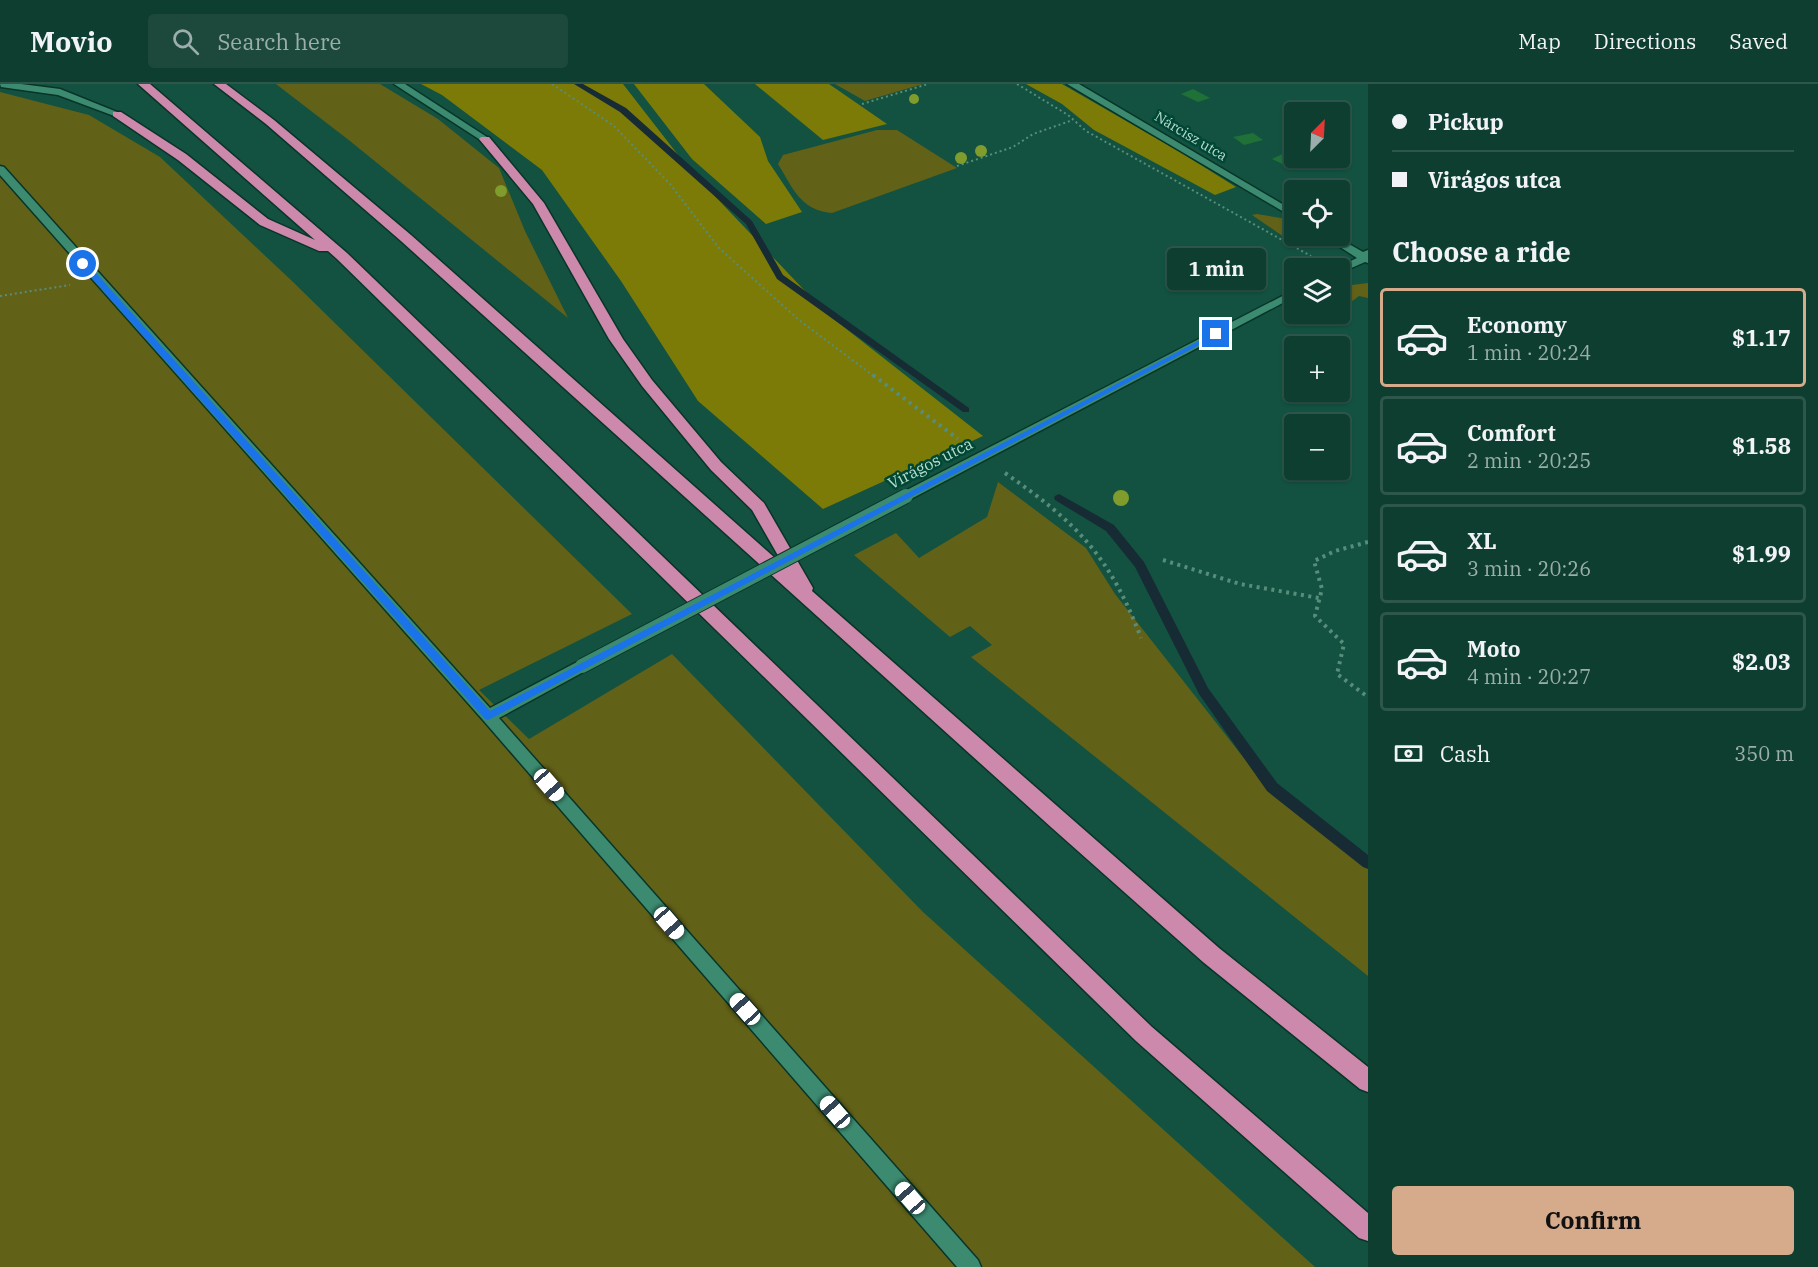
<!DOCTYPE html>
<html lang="en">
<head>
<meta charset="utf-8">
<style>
	body { margin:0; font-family:"IBM Plex Serif",serif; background:#1c493c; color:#f1f3f6; height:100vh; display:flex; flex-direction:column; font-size:22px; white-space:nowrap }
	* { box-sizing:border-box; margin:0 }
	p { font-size:20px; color:#9baeab }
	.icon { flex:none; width:33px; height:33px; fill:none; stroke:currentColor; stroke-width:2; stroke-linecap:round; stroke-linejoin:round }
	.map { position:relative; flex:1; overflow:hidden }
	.details { display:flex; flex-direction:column; background:#0e3e30; width:450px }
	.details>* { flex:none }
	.hud { display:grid; align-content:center; height:132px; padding:0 24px; background:#0e3e30 }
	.needle { width:39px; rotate:24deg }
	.tools { position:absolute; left:1284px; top:18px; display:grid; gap:12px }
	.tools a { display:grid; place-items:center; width:66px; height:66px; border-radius:6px; background:#0e3e30; box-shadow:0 2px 4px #0004,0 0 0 2px #2e574c; font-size:30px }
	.end { position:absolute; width:27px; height:27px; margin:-14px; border:8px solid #1a73e8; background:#fff; box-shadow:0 0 0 3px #fff }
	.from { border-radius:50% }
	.bubble { position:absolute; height:42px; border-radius:6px; background:#0e3e30; box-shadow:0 2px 4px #0004,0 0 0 2px #2e574c; font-size:20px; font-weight:800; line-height:42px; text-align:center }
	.car { position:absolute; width:18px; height:36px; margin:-18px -9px; border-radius:8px; box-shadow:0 0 4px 2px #0007; background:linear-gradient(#fff 24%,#345 0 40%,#fff 0 76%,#345 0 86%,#fff 0) }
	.hud b { display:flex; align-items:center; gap:21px; height:57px; font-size:22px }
	.hud b+b { border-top:2px solid #2e574c }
	.hud i { width:15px; height:15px; background:#f1f3f6 }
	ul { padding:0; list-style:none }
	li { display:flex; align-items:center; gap:18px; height:99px; margin:0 12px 9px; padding:0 12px; border:3px solid #2e574c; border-radius:6px }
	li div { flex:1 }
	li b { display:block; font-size:22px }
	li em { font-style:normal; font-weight:800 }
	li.on { border-color:#d6ab8b }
	li>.icon { width:54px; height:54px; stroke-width:1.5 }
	h2 { padding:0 24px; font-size:27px; line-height:72px }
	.pay { display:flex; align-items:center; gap:15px; height:66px; padding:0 24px; font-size:22px }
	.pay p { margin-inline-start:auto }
	.button { display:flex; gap:12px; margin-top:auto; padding:12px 24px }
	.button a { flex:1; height:69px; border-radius:6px; background:#d6ab8b; color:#111; font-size:24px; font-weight:800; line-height:69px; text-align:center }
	header { display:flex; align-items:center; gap:36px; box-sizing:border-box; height:84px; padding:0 30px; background:#0e3e30; border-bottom:2px solid #2e574c }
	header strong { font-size:28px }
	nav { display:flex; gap:33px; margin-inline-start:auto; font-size:21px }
	.search { width:420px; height:54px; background:#1c493c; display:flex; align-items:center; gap:15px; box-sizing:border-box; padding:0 21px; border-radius:6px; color:#9baeab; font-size:22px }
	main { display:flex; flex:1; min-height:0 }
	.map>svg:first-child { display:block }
</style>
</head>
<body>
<header>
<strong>Movio</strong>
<div class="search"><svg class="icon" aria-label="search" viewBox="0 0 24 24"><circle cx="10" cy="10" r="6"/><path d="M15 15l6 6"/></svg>Search here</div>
<nav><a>Map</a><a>Directions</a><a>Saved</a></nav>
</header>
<main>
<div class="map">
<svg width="1368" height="1183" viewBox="0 0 1368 1183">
	<rect width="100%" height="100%" fill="#135240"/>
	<g fill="#626118">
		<path d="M276,0H380L438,35L499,84L525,147L568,234L350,57Z"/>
		<path d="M835,0H923L865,17Z"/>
		<path d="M0,8L89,31L160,73L292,197L632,530L479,606L529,655L672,570L922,827L1315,1183H0Z"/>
		<path d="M877,46H897L957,84L832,129C800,126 793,104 778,80L783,71Z"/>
		<path d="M1257,130L1287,135L1294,139V152L1319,153L1307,160L1287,155L1252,131Z"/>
		<path d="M1368,199V214L1359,212L1340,226V207L1352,201Z"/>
		<path d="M998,398L1086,464L1115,510L1265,701L1368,784V892L971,573L992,561L970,542L950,553L854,471L896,449L919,474L987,433Z"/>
	</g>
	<g fill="#7c7b08">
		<path d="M421,0H623L689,85L826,229L983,352L823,425L698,317L621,197L542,86L442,11Z"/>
		<path d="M634,0H704L760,53L768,77L802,128L766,140L692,75Z"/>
		<path d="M755,0H829L887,40L823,56Z"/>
		<path d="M1026,0H1062L1180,68L1236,103L1215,111L1094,46L1062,20Z"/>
	</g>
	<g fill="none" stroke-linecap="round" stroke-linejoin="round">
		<g fill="#172b34" fill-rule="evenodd">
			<path d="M574,0H583L626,24L752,137L783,191L969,324V328H963L777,195L746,140L620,28Z"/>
			<path d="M1059,410L1114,441L1144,478L1208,604L1277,699L1368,771V785L1363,783L1267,707L1199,610L1135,483L1106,447L1055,416L1054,414L1055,412Z"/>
		</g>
	</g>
	<g fill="#1f7137">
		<path d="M1193,5L1210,14L1198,18L1181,10Z"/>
		<path d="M1253,49L1263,56L1244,61L1233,53Z"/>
		<path d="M1289,67L1294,70V74L1309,77L1293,85L1272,75Z"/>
	</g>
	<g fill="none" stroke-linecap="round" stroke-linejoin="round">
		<defs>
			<g id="minor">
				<path d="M0,0H21L60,5L122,30L117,33L58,11L1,3Z"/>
				<path d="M394,0H405L490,55L482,57Z"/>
				<path d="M1067,0H1079L1294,127V134Z"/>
				<path d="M0,82L4,83L490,624L577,578H587L589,582L587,586L499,634L978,1176L981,1183H957L483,636L0,91Z"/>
				<path d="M1323,152H1335L1363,168L1368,166V179L1365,178L1340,189V184H1336L1357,174Z"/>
				<path d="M1294,206V213L911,415H901L899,412L901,409Z"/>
			</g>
			<g id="highway">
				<path d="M138,0H150L347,169L1152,943L1368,1129V1157L1359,1154L1136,957L337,175L328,167H319L260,141L178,76L113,32V28H121L186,70L268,135L315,156Z"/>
				<path d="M214,0H226L274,36L411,151L784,482L752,426L711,386L642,302L609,255L533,120L479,55L481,53H489L544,119L623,255L652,296L721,378L764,419L813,504L812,507L1219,864L1368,983V1008L1360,1005L1203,878L1052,744L401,157L266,40Z"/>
			</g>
		</defs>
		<use href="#minor" stroke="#083528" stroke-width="3"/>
		<use href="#highway" stroke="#083528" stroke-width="3"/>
		<g stroke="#588c7b" stroke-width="2" stroke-dasharray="2 3" stroke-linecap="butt">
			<path d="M552,0L614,42L670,100L719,164L799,236L875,293"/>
			<path d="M1017,0L1068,31L1086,47L1311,172"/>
			<path d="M862,20L928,0"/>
			<path d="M957,82L1013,63L1033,50L1073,36"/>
			<path d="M0,212L70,201"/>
		</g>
		<g stroke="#588c7b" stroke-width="4" stroke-dasharray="3 4.5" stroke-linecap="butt">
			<path d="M873,291L958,355"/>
			<path d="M1005,389C1076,438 1110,472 1141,554"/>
			<path d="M1368,458L1335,467L1314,477L1322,505L1315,532L1344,560L1337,590L1368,613"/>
			<path d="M1163,476L1240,500L1319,514"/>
		</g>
		<use href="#minor" fill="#3c8b71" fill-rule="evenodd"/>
		<use href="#highway" fill="#cd89ab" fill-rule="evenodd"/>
		<defs>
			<path id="minor-bridge" d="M582,582L906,412"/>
		</defs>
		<use href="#minor-bridge" stroke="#083528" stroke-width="16" stroke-linecap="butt"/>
		<use href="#minor-bridge" stroke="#3c8b71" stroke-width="14"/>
	</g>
	<g fill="#809c2d">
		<circle cx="914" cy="15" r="5"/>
		<circle cx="981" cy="67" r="6"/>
		<circle cx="961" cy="74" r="6"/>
		<circle cx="501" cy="107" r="6"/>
		<circle cx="1121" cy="414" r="8"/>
	</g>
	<path fill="#1a73e8" d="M81,178H86L490,627L1214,249L1220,250L488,636L485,635L81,182Z"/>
	<g text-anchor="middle" stroke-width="5" stroke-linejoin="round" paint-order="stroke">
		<g font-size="14" fill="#b8ddce" stroke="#014735">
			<text transform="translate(1191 52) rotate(31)" y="5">Nárcisz utca</text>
		</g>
		<g font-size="16" fill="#b8ddce" stroke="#014735">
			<text transform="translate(930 379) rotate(-27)" y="6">Virágos utca</text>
		</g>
	</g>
</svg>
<div class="tools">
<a><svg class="needle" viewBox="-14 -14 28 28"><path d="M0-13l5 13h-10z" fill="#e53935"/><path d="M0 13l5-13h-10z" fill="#9baeab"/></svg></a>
<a><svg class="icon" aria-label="locate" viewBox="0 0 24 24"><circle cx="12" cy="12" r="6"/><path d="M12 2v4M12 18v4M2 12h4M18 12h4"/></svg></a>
<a><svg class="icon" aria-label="layers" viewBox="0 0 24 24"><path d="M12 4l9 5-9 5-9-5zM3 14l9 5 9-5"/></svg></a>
<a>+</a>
<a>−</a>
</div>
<i class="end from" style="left:83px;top:180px"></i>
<i class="end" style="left:1216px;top:250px"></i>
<div class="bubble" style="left:1167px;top:164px;width:99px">1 min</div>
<i class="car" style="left:549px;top:701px;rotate:139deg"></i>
<i class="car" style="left:669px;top:839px;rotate:139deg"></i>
<i class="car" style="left:745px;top:925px;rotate:318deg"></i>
<i class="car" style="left:835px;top:1028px;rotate:319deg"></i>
<i class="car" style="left:910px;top:1114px;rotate:319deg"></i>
</div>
<section class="details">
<div class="hud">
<b><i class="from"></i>Pickup</b>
<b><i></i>Virágos utca</b>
</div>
<h2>Choose a ride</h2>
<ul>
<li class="on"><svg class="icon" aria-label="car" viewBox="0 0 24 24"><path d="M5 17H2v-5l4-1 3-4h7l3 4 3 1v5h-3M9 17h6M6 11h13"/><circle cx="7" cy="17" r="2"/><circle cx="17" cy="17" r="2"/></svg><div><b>Economy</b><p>1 min · 20:24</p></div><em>$1.17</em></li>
<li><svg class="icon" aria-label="car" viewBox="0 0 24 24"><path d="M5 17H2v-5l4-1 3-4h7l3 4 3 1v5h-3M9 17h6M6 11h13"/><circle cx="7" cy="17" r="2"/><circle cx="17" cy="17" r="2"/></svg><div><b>Comfort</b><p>2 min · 20:25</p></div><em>$1.58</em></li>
<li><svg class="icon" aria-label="car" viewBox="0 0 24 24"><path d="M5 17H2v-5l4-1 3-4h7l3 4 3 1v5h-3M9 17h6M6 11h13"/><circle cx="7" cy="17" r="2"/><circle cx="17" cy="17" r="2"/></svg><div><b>XL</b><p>3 min · 20:26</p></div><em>$1.99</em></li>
<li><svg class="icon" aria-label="car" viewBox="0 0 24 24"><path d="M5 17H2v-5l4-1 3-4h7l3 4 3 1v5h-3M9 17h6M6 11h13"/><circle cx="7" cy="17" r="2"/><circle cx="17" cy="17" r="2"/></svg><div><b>Moto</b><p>4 min · 20:27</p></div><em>$2.03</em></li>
</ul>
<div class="pay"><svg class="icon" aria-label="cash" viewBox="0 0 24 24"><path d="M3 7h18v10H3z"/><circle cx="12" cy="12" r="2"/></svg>Cash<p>350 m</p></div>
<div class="button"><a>Confirm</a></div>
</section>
</main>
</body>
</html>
